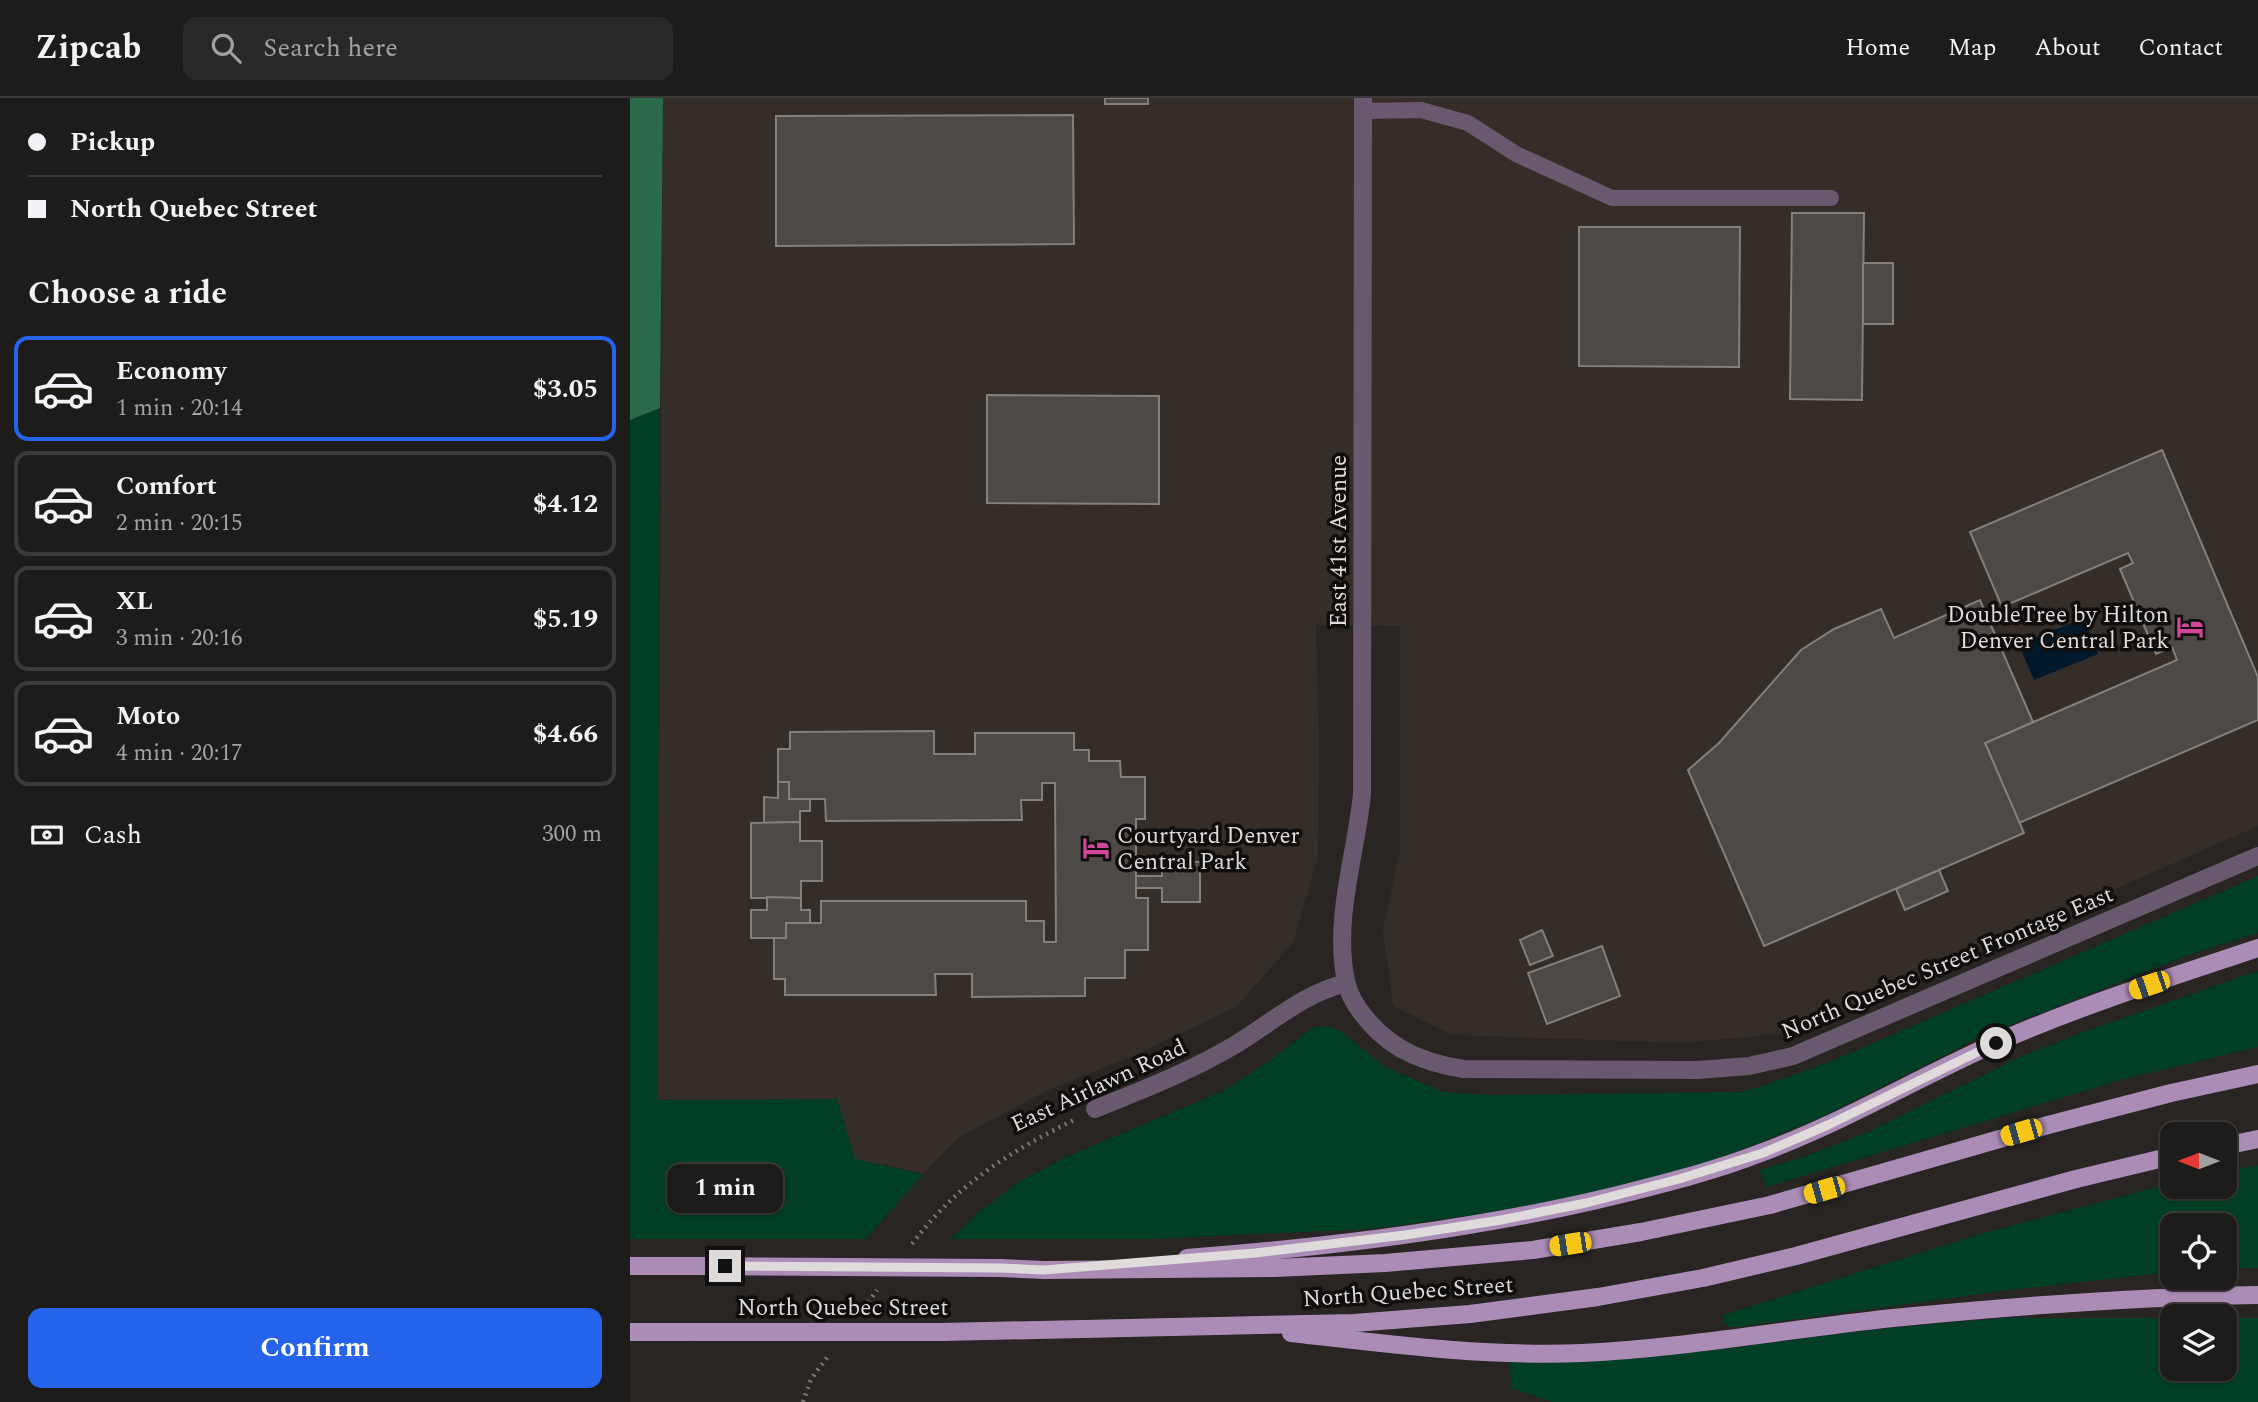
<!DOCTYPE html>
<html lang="en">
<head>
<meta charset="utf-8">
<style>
	body { margin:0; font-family:Spectral,serif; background:#2b2927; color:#f1f3f6; height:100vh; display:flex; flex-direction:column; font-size:26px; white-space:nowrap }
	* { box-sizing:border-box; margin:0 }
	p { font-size:23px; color:#a1a1a2 }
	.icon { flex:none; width:38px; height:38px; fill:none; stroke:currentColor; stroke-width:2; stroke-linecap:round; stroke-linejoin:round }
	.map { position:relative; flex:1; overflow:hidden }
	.side { display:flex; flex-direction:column; background:#1e1c1a; width:630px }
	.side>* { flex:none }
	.top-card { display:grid; align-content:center; height:154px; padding:0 28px; background:#1e1c1a }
	.needle { width:46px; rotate:270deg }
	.buttons { position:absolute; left:1530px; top:1024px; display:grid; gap:14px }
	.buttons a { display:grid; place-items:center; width:77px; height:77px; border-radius:14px; background:#1e1c1a; box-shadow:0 2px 5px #0004,0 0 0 2px #3c3a39; font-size:35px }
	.end { position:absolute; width:32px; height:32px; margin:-16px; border:9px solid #dedbda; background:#111; box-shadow:0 0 0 4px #111 }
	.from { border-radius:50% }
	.bubble { position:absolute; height:49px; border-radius:14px; background:#1e1c1a; box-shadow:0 2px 5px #0004,0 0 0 2px #3c3a39; font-size:23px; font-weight:700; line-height:49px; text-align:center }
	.car { position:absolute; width:21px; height:42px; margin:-21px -10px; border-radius:9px; box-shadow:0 0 5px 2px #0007; background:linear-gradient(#f5c518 24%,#345 0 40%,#f5c518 0 76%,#345 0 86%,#f5c518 0) }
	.top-card b { display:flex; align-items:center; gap:24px; height:66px; font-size:26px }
	.top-card b+b { border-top:2px solid #3c3a39 }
	.top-card i { width:18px; height:18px; background:#f1f3f6 }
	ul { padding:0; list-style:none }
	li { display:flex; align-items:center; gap:21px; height:105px; margin:0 14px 10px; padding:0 14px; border:4px solid #3c3a39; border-radius:14px }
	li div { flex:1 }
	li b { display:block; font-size:26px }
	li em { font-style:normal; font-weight:700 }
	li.selected { border-color:#2563eb }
	li>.icon { width:63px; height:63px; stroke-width:1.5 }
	h2 { padding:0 28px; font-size:32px; line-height:84px }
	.pay { display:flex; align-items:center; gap:18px; height:77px; padding:0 28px; font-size:26px }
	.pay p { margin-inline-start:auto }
	.primary-button { display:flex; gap:14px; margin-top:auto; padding:14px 28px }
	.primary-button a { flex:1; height:80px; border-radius:14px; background:#2563eb; color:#fff; font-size:28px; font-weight:700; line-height:80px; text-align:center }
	header { display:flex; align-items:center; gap:42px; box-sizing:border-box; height:98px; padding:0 35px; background:#1e1c1a; border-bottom:2px solid #3c3a39 }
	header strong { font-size:33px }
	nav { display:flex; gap:38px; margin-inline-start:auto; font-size:24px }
	.search { width:490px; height:63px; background:#2b2927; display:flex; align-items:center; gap:18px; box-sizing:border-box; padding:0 24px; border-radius:14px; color:#a1a1a2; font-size:26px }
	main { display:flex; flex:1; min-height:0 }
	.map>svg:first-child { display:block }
</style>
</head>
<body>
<header>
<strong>Zipcab</strong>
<div class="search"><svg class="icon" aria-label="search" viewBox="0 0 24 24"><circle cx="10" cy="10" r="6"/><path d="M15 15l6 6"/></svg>Search here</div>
<nav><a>Home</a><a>Map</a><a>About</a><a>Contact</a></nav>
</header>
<main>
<section class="side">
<div class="top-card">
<b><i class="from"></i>Pickup</b>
<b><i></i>North Quebec Street</b>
</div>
<h2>Choose a ride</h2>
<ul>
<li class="selected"><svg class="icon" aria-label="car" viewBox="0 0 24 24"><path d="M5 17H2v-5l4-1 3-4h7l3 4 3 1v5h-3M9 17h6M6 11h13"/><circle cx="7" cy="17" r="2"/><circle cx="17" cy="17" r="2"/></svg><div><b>Economy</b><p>1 min · 20:14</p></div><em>$3.05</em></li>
<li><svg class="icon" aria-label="car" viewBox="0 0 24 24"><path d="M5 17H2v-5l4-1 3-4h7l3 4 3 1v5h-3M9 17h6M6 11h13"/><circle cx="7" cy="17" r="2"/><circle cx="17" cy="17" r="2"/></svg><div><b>Comfort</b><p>2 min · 20:15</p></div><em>$4.12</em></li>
<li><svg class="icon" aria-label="car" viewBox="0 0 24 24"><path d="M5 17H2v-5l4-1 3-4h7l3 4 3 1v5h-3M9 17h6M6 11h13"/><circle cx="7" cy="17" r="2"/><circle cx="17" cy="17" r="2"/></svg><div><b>XL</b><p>3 min · 20:16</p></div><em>$5.19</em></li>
<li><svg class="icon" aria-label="car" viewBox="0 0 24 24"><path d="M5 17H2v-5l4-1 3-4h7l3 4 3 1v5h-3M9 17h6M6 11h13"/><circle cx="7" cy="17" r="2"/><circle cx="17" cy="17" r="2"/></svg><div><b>Moto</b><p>4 min · 20:17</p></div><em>$4.66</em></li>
</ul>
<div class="pay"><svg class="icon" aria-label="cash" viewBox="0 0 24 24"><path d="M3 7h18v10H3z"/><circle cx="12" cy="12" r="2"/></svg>Cash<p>300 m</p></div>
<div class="primary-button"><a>Confirm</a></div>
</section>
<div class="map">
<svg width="1628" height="1304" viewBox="0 0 1628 1304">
	<rect width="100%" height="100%" fill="#282523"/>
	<path fill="#352d27" d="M33,0H1628V728L1159,935L1053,945L822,937L763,908L753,832L770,752V528L686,527L689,642L688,758L663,845L606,909L512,954L414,994L328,1040L293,1076L224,1061L27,1003Z"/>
	<g fill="#003e25">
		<path d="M30,310L27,1002L207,1001L225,1061L293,1076L236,1141H0V322Z"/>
		<path d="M1628,778V835L1556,858L1350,939L1196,1017L1141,1040L1074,1066L959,1097L850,1116L742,1131L520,1141H321L350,1113L392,1082L438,1058L593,993L638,964L683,929L696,928L710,933L755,969L814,994L863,997L1108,994L1130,989L1197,965Z"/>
		<path d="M1628,873V949L1494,981L1136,1089L1130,1072L1170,1060L1238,1034L1387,960L1453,934Z"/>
		<path d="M1628,1067V1170H1594V1127H1542V1174L1379,1192L1108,1229H1100L1093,1225V1217L1347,1137L1542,1085V1088H1594V1073Z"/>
		<path d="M1378,1220H1542V1270H1594V1220H1628V1304H921L881,1290L880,1264C975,1267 1068,1254 1161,1242C1233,1232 1305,1225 1378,1220Z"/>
	</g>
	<path fill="#2a6a4b" d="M0,0H33L30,310L0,322Z"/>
	<path fill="#00192c" d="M1454,520L1468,556L1404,582L1389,547Z"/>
	<g fill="#4c4946" stroke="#837f7d" stroke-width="2">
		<rect x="475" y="0" width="43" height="6"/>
		<path d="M443,17L444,146L146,148V18Z"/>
		<path d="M1162,115H1234L1232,302L1160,301Z"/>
		<path d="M949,129H1110L1109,269L949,268Z"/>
		<rect x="1233" y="165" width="30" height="61"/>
		<path d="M357,297L529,298V406L357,405Z"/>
		<path d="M1532,352L1628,579V622L1389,725L1355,645L1547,562L1542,549L1526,556L1490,471L1503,465L1498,455L1372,509L1340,434Z"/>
		<path d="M1350,502L1403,624L1355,645L1394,735L1134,848L1058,672L1089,645L1171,552L1204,531L1251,511L1264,540Z"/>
		<path d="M304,633V656H345V635H444V652H459V663H490L491,679H515V721H506V800H518V852H495V880H455V898L342,899V876H305L306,897H155V881H144V840H156V825H191V803H396V823H414V844H426L425,685H412V702H391L392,722L196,723L195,701H159V684H148V651H160V634Z"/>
		<path d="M148,684H159V701H180V713H170V724L134,725V699L148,700Z"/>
		<path d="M170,724V743H192V783H171V800H121V725Z"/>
		<path d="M532,764H570V804H532V790H506V778H532Z"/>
		<path d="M1309,772L1318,793L1275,812L1266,791Z"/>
		<path d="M137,799L171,800V812H180V825H156V840H121V812H137Z"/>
		<path d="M912,832L923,858L900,867L890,842Z"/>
		<path d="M972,848L990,898L917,926L898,875Z"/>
	</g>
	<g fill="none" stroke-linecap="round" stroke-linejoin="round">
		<g stroke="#7a7775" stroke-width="4.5" stroke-dasharray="2 5" stroke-linecap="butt">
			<path d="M282,1146C327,1086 379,1054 446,1021"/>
			<path d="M234,1210L247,1192"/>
			<path d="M173,1304L181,1281L199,1257"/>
		</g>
		<path stroke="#68596e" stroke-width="16" d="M733,13L791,12L838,25L886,56L982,100H1201"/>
		<g stroke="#68596e" stroke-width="18">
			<path d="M733,0L732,696C726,757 703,822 716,883C719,898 729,913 739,924C764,953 796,965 833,971L1068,972L1119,968L1163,958L1628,758"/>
			<path d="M465,1011C512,992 559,974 603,948C642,925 670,897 716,885"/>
		</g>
		<g stroke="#ab8cb6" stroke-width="18">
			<path d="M1594,1048L1628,1041"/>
			<path d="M557,1160C703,1149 850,1131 992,1096C1040,1084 1087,1072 1133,1054C1214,1024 1289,979 1368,944C1452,907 1541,879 1628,850"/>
			<path d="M0,1168H68"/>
			<path d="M369,1170L414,1172L645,1170L755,1165L903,1152L1011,1134L1140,1107L1418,1027L1541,995L1628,976"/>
			<path d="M0,1234H68"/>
			<path d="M312,1234L724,1225L840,1216L968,1199L1073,1180L1166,1158L1446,1081L1542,1058"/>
			<path d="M661,1235C757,1246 855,1259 952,1255C1056,1250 1159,1231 1263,1220C1384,1208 1506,1199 1628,1197"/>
		</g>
		<g stroke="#ab8cb6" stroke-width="18">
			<path d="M68,1168L369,1170"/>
			<path d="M68,1234H312"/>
		</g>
	</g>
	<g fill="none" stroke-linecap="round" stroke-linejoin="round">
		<path stroke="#dedbda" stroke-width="9" d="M95,1168L369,1170L414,1172L625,1155L775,1137L871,1122L956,1105L1049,1081L1133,1055L1198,1027L1366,945"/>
	</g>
	<defs>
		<symbol id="hotel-bare" viewBox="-9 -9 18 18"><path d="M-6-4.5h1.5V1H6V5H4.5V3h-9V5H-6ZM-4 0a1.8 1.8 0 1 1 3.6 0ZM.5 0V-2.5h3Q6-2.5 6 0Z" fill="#d1479c" stroke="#0f0e0d" stroke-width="2.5" paint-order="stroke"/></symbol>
	</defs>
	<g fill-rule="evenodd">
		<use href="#hotel-bare" x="1541" y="510" width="38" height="38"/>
		<use href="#hotel-bare" x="447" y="731" width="38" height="38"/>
	</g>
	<g text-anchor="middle" stroke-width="7" stroke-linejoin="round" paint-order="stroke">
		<g font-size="23" fill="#dedbda" stroke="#0f0e0d">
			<text transform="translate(708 443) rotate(-90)" y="8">East 41st Avenue</text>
			<text transform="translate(1317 864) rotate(-23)" y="8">North Quebec Street Frontage East</text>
			<text transform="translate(468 987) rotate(-25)" y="8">East Airlawn Road</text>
			<text transform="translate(778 1193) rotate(-4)" y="8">North Quebec Street</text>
			<text x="213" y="1217">North Quebec Street</text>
		</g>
		<g font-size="23" fill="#dedbda" stroke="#0f0e0d" text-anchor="end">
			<text x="1539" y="524">DoubleTree by Hilton<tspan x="1539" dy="26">Denver Central Park</tspan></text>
			<text x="487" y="745" text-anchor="start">Courtyard Denver<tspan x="487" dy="26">Central Park</tspan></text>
		</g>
	</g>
</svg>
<div class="buttons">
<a><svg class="needle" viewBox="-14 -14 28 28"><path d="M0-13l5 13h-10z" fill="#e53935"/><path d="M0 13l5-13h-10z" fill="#a1a1a2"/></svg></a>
<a><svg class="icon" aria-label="locate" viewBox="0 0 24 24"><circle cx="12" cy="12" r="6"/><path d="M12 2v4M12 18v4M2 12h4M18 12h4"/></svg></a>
<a><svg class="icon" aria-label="layers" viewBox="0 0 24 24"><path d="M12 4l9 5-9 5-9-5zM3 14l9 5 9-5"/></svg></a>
</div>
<i class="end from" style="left:1366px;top:945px"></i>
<i class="end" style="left:95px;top:1168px"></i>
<div class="bubble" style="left:37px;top:1066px;width:116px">1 min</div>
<i class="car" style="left:1519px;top:887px;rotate:251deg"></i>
<i class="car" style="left:1391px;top:1034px;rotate:254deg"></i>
<i class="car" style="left:1194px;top:1092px;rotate:254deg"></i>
<i class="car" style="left:940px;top:1146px;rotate:261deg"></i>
</div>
</main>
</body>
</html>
